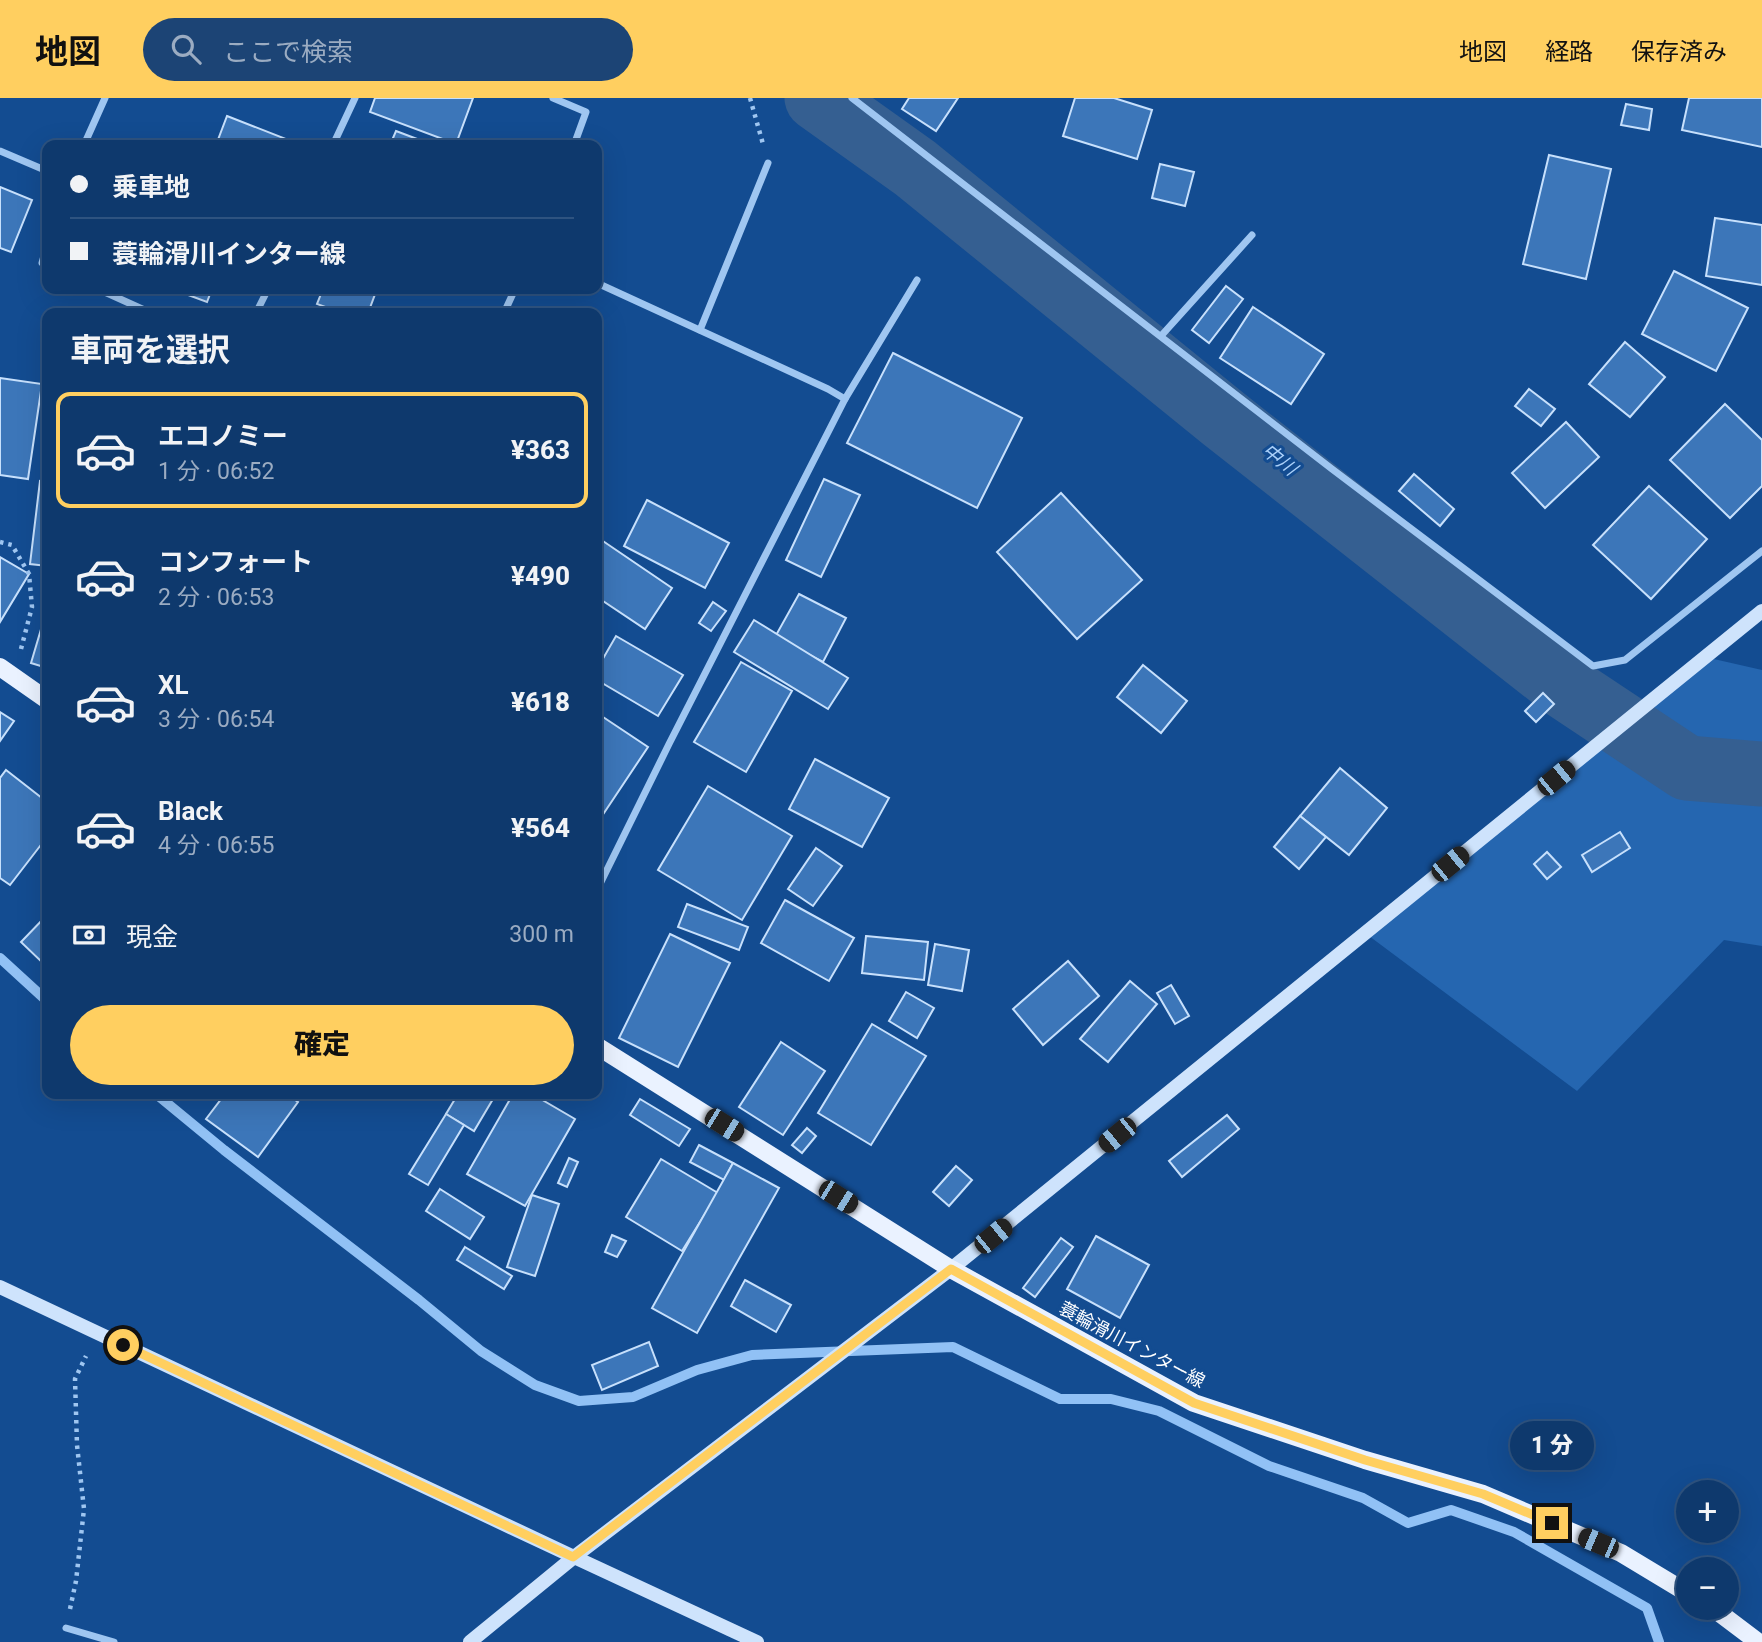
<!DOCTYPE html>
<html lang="ja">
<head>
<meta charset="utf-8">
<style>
	body { margin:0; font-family:Roboto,"Noto Sans JP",sans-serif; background:#1c4475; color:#f1f3f6; height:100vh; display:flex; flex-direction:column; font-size:26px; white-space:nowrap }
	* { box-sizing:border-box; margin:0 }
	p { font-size:23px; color:#9bacc2 }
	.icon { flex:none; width:38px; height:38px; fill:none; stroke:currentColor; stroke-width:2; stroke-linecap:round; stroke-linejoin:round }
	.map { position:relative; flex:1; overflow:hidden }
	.sheet { position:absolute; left:42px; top:210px; width:560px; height:791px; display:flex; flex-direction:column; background:#0e396d; border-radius:14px; box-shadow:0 7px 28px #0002,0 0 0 2px #2e5380 }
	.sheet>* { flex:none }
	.guide { position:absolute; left:42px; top:42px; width:560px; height:154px; border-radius:14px; box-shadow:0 7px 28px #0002,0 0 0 2px #2e5380; display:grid; align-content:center; height:154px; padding:0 28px; background:#0e396d }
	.buttons { position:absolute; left:1676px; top:1382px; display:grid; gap:14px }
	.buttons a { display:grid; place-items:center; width:63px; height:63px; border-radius:50%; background:#0e396d; box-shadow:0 7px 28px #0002,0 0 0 2px #2e5380; font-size:35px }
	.end { position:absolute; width:32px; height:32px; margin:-16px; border:9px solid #ffcf60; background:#111; box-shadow:0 0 0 4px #111 }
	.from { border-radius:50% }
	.bubble { position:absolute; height:49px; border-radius:24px; background:#0e396d; box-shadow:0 7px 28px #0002,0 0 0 2px #2e5380; font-size:23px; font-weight:800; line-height:49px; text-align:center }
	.car { position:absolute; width:21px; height:42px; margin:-21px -10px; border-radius:9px; box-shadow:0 0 5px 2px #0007; background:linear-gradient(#222 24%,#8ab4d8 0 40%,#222 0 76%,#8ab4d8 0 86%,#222 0) }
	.guide b { display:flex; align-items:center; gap:24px; height:66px; font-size:26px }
	.guide b+b { border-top:2px solid #2e5380 }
	.guide i { width:18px; height:18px; background:#f1f3f6 }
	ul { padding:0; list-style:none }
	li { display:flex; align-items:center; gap:21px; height:116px; margin:0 14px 10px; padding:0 14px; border:4px solid transparent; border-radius:14px }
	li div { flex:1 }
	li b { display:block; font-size:26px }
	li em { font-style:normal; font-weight:800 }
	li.active { border-color:#ffcf60 }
	li>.icon { width:63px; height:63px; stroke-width:1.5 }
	h2 { padding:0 28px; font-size:32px; line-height:84px }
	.pay { display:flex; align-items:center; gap:18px; height:77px; padding:0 28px; font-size:26px }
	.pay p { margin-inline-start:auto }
	.primary-button { display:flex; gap:14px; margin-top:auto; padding:14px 28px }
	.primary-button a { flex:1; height:80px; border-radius:42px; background:#ffcf60; color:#111; font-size:28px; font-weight:800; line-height:80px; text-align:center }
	header { display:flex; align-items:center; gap:42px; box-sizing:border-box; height:98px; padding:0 35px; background:#ffcf60; color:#111 }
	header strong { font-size:33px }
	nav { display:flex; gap:38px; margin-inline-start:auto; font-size:24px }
	.search { width:490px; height:63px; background:#1c4475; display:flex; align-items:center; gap:18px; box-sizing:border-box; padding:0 24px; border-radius:38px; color:#9bacc2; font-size:26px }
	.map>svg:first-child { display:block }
</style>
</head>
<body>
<header>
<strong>地図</strong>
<div class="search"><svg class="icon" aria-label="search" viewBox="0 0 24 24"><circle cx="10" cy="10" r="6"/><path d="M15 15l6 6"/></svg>ここで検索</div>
<nav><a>地図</a><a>経路</a><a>保存済み</a></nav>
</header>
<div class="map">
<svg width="1762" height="1544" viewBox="0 0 1762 1544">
	<rect width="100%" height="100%" fill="#134c91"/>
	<path fill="#2566b0" d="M1705,559L1762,572V848L1724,842L1577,993L1365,835Z"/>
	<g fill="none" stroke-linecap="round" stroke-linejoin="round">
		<g stroke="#91c1f5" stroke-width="10">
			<path d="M0,860L47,903"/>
			<path d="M156,996L224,1052L419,1202L481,1253L535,1287L579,1303L633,1299L697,1272L752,1257L953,1249L1060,1301H1111L1159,1313L1269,1368L1363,1400L1408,1425L1451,1412L1514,1434L1647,1510L1659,1544"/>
		</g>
		<path stroke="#355f91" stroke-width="65" d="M817,0L915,70L1224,321L1565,589L1687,670L1762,676"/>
	</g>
	<g fill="#3c76b9" stroke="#c7e0fc" stroke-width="2">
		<path d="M375,0H473L456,46L370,14Z"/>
		<path d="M909,0H958L936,33L902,11Z"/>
		<path d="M1075,0H1114L1152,12L1137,61L1063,38Z"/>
		<path d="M1689,0H1762V49L1682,32Z"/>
		<path d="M1626,6L1652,11L1649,32L1621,27Z"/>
		<path d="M227,18L286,41L284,47H216Z"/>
		<path d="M396,33L433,47H390Z"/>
		<path d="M1549,57L1611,71L1586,181L1523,166Z"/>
		<path d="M1160,66L1194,74L1185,108L1152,100Z"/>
		<path d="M0,89L32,102L11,154L0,150Z"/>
		<path d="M1715,120L1762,127V187L1706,178Z"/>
		<path d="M1674,173L1748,210L1716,273L1642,236Z"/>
		<path d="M1226,188L1243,201L1209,245L1192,232Z"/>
		<path d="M172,191H212L207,204Z"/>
		<path d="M323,191H377L368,215H342L317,206Z"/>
		<path d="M1253,209L1324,256L1291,306L1220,260Z"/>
		<path d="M1625,244L1665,279L1630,319L1589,286Z"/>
		<path d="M893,255L1022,320L977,410L847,345Z"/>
		<path d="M0,280L42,286L28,381L0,377Z"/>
		<path d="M1529,291L1555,311L1541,328L1515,308Z"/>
		<path d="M1725,306L1762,342V388L1730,420L1670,362Z"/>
		<path d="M1566,324L1599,359L1545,410L1512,375Z"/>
		<path d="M1414,376L1454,411L1440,428L1399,393Z"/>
		<path d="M824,381L860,397L821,479L786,462Z"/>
		<path d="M40,383L47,384V468L30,466Z"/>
		<path d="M1649,388L1707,441L1651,501L1593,447Z"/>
		<path d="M1061,395L1142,482L1077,541L997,454Z"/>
		<path d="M647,402L729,445L705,490L624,448Z"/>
		<path d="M597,439L672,490L645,531L597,499Z"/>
		<path d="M0,459L29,476L0,524Z"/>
		<path d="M799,496L846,520L823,564L775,539Z"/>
		<path d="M713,504L726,513L711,533L699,525Z"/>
		<path d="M47,511V570L31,565Z"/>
		<path d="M754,522L848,580L828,611L734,554Z"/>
		<path d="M616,538L683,577L658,618L597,582V571Z"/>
		<path d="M741,564L792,593L746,674L694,644Z"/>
		<path d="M1143,567L1187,603L1161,635L1117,599Z"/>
		<path d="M1543,595L1554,606L1536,624L1525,613Z"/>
		<path d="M0,614L14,623L0,643Z"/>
		<path d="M597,615L648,649L598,724L597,723Z"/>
		<path d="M815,661L889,700L862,749L789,711Z"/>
		<path d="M1340,670L1387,710L1349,757L1300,718Z"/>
		<path d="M6,672L47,704V739L10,787L0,780V680Z"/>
		<path d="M708,688L792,738L742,822L658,772Z"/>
		<path d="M1300,718L1326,739L1299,771L1274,749Z"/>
		<path d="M1620,734L1630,750L1592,774L1582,757Z"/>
		<path d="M816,750L842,768L813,808L788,791Z"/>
		<path d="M1547,754L1561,769L1547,781L1534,766Z"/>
		<path d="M785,802L854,840L829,883L761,845Z"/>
		<path d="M687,806L748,829L739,852L678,829Z"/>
		<path d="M47,817V869L21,844Z"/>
		<path d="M670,836L730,865L678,969L619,940Z"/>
		<path d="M866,838L928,844L924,882L862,875Z"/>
		<path d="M935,846L969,852L962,893L928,887Z"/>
		<path d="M1068,863L1099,898L1043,947L1013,911Z"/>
		<path d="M1130,883L1157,906L1108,964L1080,941Z"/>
		<path d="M1171,887L1189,918L1175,926L1157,895Z"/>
		<path d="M906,894L934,910L917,940L889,923Z"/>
		<path d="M872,926L926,958L871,1047L818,1015Z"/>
		<path d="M781,944L825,973L783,1037L739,1009Z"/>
		<path d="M225,996H286L298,1004L258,1059L206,1021Z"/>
		<path d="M458,996H496L474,1033L446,1016Z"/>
		<path d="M513,996H532L575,1021L525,1108L467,1076Z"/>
		<path d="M640,1001L690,1031L679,1048L630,1017Z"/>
		<path d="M446,1016L464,1027L428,1087L409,1076Z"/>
		<path d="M1227,1017L1239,1031L1182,1079L1169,1063Z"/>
		<path d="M807,1030L816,1038L802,1055L792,1047Z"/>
		<path d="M699,1047L733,1065L724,1082L690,1064Z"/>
		<path d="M569,1060L578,1064L567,1089L558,1085Z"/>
		<path d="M661,1061L718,1095L682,1153L626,1119Z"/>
		<path d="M733,1065L779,1090L697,1235L652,1210Z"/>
		<path d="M956,1068L972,1082L949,1108L933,1094Z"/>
		<path d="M440,1091L484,1119L470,1141L426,1113Z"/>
		<path d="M532,1097L559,1106L535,1178L507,1169Z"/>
		<path d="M612,1137L626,1143L617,1159L605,1154Z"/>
		<path d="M1096,1138L1149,1167L1120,1220L1067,1191Z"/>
		<path d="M1061,1140L1073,1149L1035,1199L1023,1190Z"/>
		<path d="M465,1149L512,1178L504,1191L457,1162Z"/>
		<path d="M745,1182L791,1207L776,1234L731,1208Z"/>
		<path d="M649,1244L658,1268L602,1292L592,1267Z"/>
	</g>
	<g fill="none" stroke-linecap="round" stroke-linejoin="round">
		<g stroke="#9fc6f1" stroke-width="4.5" stroke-dasharray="3.5 5" stroke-linecap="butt">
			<path d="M750,0L763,46"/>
			<path d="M0,444L12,447L29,476L32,509L21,551"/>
			<path d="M70,1511L76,1483L84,1411L77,1347L75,1281L86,1258"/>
		</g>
		<g stroke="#9fc6f1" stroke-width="7">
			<path d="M553,0L586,14L574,47"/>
			<path d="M852,0L1332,371L1593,568L1625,562L1762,453"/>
			<path d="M84,47L105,0"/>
			<path d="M333,47L355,0"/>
			<path d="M0,53L47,73"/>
			<path d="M47,147L42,165L47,167"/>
			<path d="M597,185L828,291L845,301L669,646L597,792"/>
			<path d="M98,191L151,215"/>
			<path d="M256,215L268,191"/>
			<path d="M504,215L515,191"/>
			<path d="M700,232L768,65"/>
			<path d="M1161,238L1252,137"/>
			<path d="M845,301L917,182"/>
			<path d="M66,1530L114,1544"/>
		</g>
		<g stroke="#cee3fc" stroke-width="14">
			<path d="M0,1189L574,1459L757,1544"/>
			<path d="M470,1544L574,1459L951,1171L1762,513"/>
		</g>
		<g stroke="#eaf2ff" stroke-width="18">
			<path d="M0,569L47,602"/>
			<path d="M597,948L951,1171L1194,1305L1365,1362L1483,1396L1621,1455L1689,1496"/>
			<path d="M1713,1510L1758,1544"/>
		</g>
	</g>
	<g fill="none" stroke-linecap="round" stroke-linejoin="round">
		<path stroke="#ffcf60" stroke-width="9" d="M123,1247L573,1459L951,1171L1194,1305L1365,1362L1483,1396L1552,1425"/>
	</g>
	<g text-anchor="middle" stroke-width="6" stroke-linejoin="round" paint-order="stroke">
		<g font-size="18" fill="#fff" stroke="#134c91">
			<text transform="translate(1132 1247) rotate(28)" y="6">蓑輪滑川インター線</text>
		</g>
		<g font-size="19" font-style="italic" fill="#abd0f9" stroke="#134c91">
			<text transform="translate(1280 361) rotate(39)" y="7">中川</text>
		</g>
	</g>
</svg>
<div class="buttons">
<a>+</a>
<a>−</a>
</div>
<i class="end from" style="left:123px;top:1247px"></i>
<i class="end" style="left:1552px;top:1425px"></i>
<div class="bubble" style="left:1510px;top:1323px;width:84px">1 分</div>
<i class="car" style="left:1556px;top:680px;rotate:51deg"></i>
<i class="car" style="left:1450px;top:766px;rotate:51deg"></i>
<i class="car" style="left:724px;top:1027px;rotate:122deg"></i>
<i class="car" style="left:1117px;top:1037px;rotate:231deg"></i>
<i class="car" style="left:838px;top:1099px;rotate:122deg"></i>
<i class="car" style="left:993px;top:1138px;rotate:51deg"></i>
<i class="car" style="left:1598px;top:1445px;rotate:293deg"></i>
<div class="guide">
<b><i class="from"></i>乗車地</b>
<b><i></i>蓑輪滑川インター線</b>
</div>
<section class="sheet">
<h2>車両を選択</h2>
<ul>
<li class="active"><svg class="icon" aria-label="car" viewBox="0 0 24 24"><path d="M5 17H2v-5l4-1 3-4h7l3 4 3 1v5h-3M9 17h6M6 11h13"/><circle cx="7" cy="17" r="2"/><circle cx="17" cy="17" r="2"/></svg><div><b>エコノミー</b><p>1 分 · 06:52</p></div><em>¥363</em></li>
<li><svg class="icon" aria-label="car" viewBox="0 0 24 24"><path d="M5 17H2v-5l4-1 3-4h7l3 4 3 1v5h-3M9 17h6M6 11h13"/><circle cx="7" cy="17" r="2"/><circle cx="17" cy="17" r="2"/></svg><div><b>コンフォート</b><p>2 分 · 06:53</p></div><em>¥490</em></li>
<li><svg class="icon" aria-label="car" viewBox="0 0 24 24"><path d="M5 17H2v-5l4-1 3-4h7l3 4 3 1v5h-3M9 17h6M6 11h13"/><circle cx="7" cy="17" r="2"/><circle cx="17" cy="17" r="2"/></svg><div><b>XL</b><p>3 分 · 06:54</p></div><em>¥618</em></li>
<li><svg class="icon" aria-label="car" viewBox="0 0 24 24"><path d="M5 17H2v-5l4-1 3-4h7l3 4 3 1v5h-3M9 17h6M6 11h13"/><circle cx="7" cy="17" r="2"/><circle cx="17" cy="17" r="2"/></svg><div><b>Black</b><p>4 分 · 06:55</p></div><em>¥564</em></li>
</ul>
<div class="pay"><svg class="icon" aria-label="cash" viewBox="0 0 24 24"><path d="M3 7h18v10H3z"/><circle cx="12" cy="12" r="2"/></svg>現金<p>300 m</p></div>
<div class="primary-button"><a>確定</a></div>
</section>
</div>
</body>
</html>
